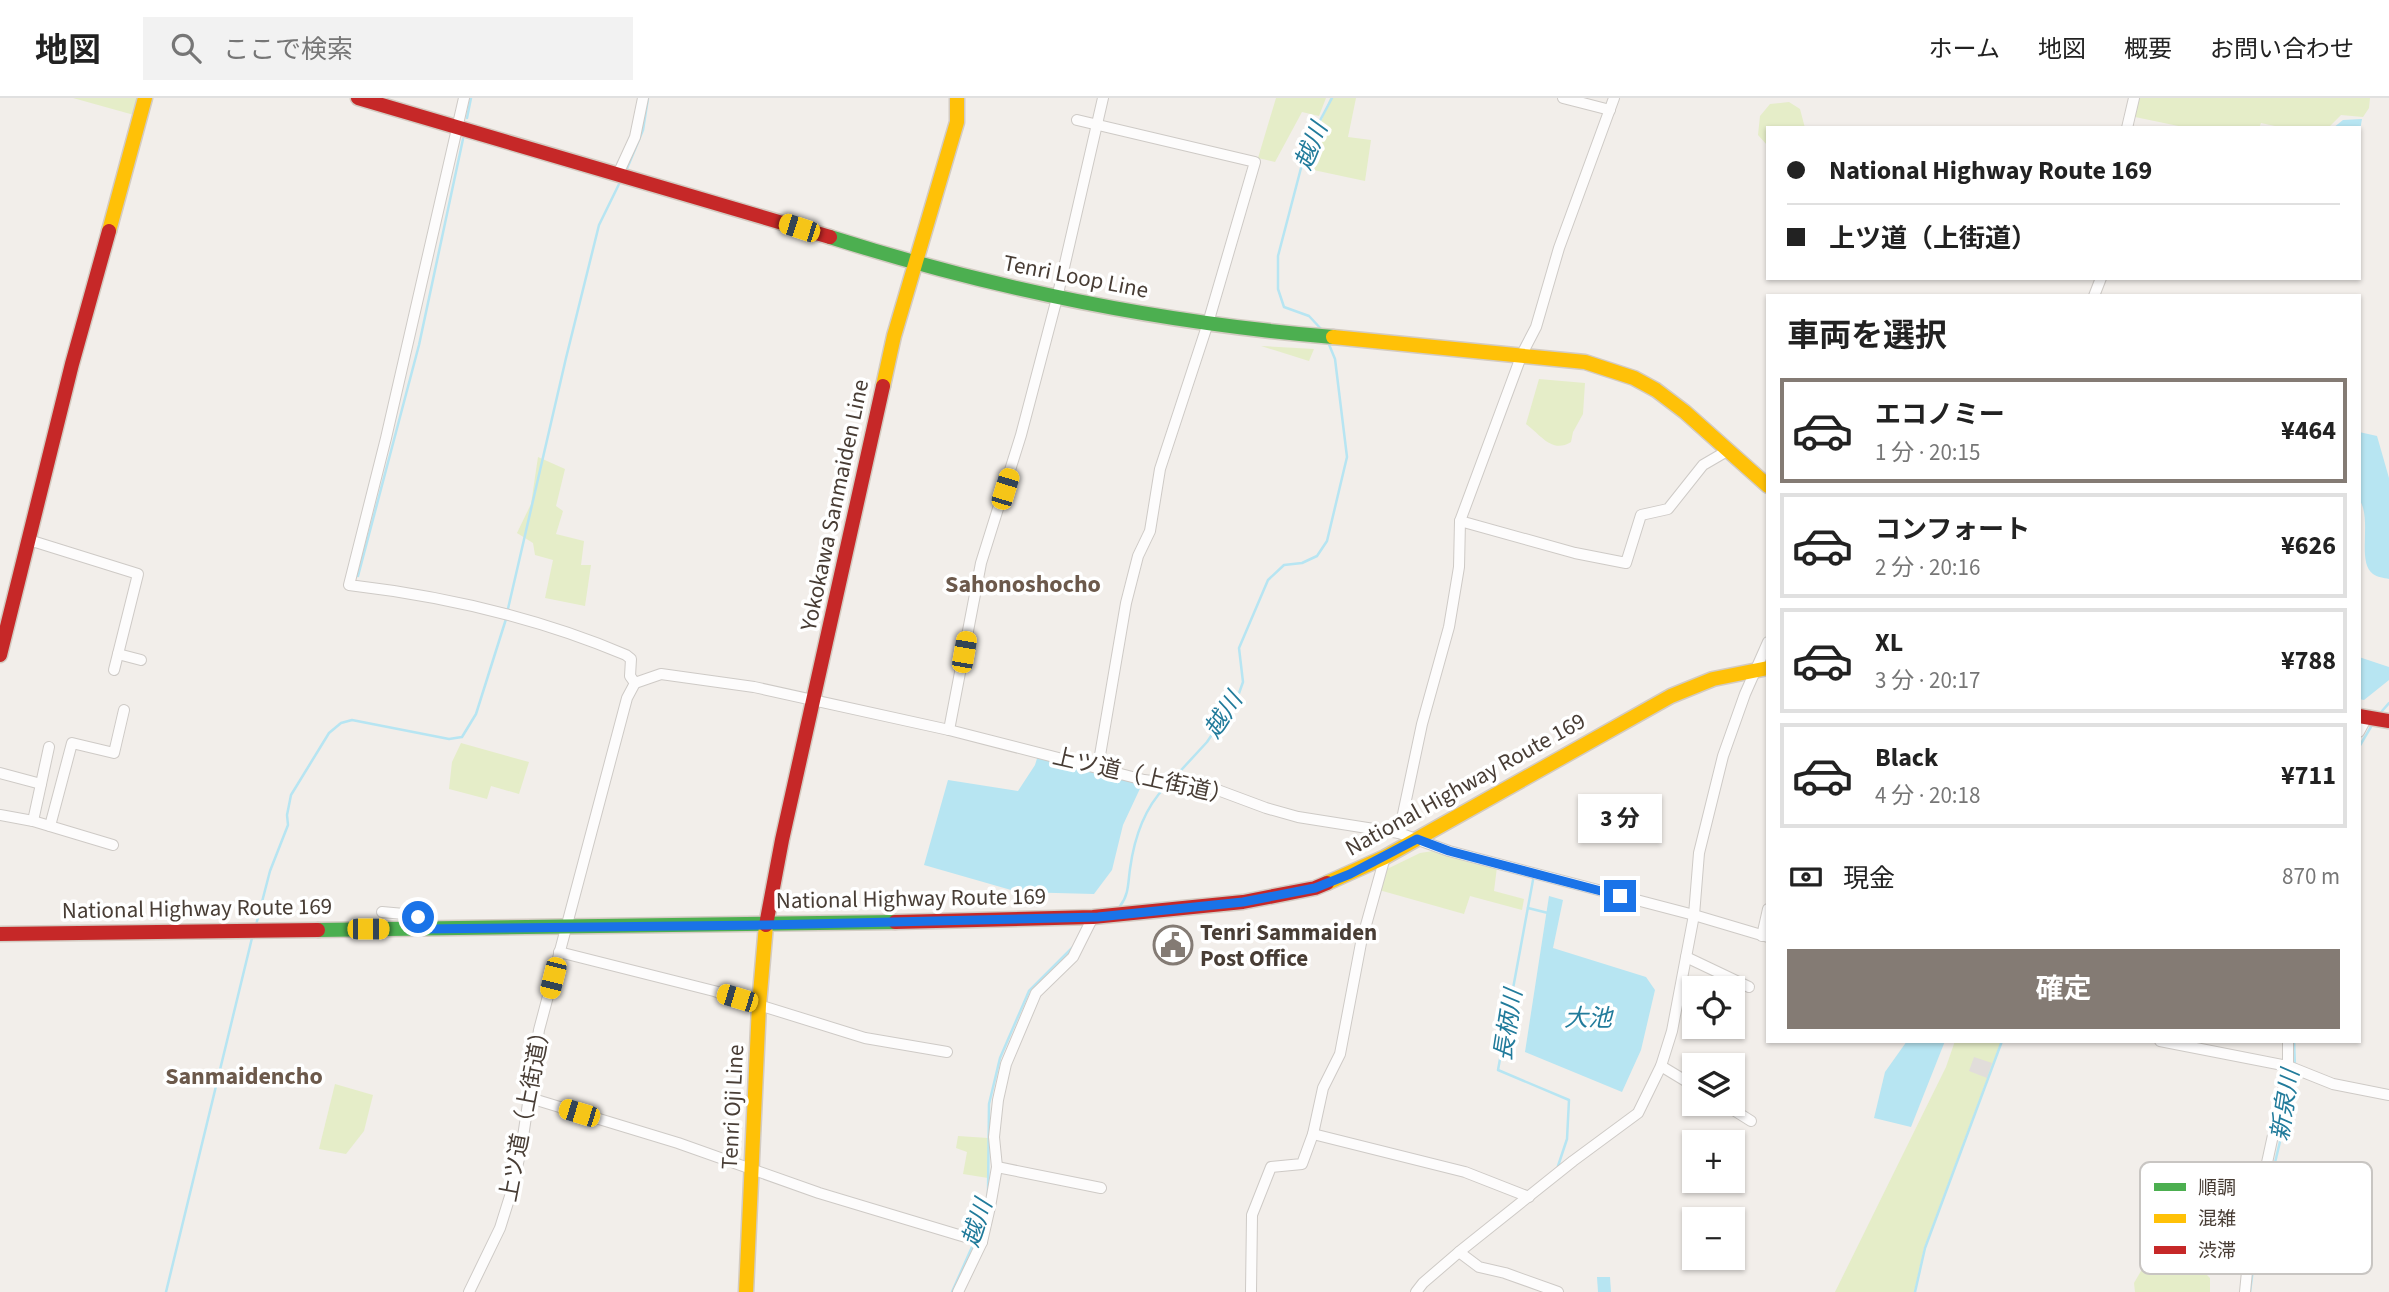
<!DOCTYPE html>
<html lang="ja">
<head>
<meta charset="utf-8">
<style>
	body { margin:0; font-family:"Source Sans 3","Noto Sans JP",sans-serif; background:#f2f2f2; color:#222; height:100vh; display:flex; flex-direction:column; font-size:26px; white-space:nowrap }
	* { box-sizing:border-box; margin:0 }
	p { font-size:23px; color:#767676 }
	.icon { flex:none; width:38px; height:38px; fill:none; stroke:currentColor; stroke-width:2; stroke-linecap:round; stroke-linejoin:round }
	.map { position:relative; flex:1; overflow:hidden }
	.sheet { position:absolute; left:1766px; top:196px; width:595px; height:749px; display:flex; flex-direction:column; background:#fff; border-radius:0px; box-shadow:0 2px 5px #0004 }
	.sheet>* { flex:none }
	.guide { position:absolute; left:1766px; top:28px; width:595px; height:154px; border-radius:0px; box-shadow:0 2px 5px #0004; display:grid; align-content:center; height:154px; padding:0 21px; background:#fff }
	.controls { position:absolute; left:1682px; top:878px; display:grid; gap:14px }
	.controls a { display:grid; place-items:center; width:63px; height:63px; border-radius:0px; background:#fff; box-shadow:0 2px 5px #0004; font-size:35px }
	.end { position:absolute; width:32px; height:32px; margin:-16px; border:9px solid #1a73e8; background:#fff; box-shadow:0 0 0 4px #fff }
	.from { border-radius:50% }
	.bubble { position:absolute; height:49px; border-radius:0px; background:#fff; box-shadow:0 2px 5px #0004; font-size:23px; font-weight:700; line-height:49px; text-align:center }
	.car { position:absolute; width:21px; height:42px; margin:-21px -10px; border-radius:9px; box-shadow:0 0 5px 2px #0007; background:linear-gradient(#f5c518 24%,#345 0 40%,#f5c518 0 76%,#345 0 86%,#f5c518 0) }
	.guide b { display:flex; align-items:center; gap:24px; height:66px; font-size:26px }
	.guide b+b { border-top:2px solid #e0e0e0 }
	.guide i { width:18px; height:18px; background:#222 }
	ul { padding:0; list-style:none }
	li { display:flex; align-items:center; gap:21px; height:105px; margin:0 14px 10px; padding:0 7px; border:4px solid #e0e0e0; border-radius:0px }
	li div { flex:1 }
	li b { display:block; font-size:26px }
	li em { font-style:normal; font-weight:700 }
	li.selected { border-color:#847b74 }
	li>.icon { width:63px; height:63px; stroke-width:1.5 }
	h2 { padding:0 21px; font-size:32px; line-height:84px }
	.pay { display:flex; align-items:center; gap:18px; height:77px; padding:0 21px; font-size:26px }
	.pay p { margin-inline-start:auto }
	.button { display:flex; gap:14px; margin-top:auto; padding:14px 21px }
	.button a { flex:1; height:80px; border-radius:0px; background:#847b74; color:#fff; font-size:28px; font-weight:700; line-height:80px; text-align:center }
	header { display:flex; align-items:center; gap:42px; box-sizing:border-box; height:98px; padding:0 35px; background:#fff; border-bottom:2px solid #e0e0e0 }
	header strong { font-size:33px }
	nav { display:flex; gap:38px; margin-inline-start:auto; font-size:24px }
	.search { width:490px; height:63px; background:#f2f2f2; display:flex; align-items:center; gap:18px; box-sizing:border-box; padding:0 24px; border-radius:0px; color:#767676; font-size:26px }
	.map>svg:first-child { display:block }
</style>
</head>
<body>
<header>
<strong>地図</strong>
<div class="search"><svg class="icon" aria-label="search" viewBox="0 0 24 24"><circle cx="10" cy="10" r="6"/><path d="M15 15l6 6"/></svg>ここで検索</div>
<nav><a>ホーム</a><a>地図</a><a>概要</a><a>お問い合わせ</a></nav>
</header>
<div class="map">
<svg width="2389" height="1194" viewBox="0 0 2389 1194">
	<rect width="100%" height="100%" fill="#f2eeea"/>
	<g fill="#e5edc8">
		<path d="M73,0H138L134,17Z"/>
		<path d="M1276,0H1326L1319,18L1302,14L1275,64L1258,60Z"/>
		<path d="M1330,0H1356L1348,39L1371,42L1365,83L1304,70Z"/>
		<path d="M2139,0H2370L2369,10L2363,19L2341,17L2328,30H2284L2261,25L2259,30H2188L2135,19Z"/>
		<path d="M1789,4L1800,11L1805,30H1768L1767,47L1758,37L1760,18L1770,6Z"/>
		<path d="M1261,248L1314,251L1309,263Z"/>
		<path d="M1539,281L1585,285L1583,316L1573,334L1571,344C1552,356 1541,337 1526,326Z"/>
		<path d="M538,359L565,371L556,408L563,413L556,436L584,443L581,467H591L585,508L545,500L553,462L535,457L533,445L517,435L531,406Z"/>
		<path d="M461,645L529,664L519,696L491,688L487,701L449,691L452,664Z"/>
		<path d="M1433,753L1497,769L1494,793L1524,801L1522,812L1470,798L1464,816L1379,792L1385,772L1420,755Z"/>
		<path d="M1955,943H2001L1924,1150L1914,1194H1835L1946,969Z"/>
		<path d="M335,986L373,997L364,1033L346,1056L319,1051Z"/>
		<path d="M958,1038L988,1040V1080L963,1076L967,1054L956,1050Z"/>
		<path d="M2155,1149L2191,1161L2210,1180V1194H2135L2134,1185Z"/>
	</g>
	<path fill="#e1ddda" d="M1974,959L1992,965L1987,980L1969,973Z"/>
	<g fill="#b7e5f2">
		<path d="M2362,21L2359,39V30H2333L2343,22Z"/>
		<path d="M2359,334L2377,338L2389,380V481C2384,480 2377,479 2373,476C2356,464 2373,421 2359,401Z"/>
		<path d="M2359,559L2389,569V582L2364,602L2359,601Z"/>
		<path d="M1039,654L1144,682L1123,727L1112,772L1094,796L1018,794L924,767L948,682L1018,693L1035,667Z"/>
		<path d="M1549,798L1563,802L1553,850L1646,879L1655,892L1641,952L1622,994L1525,954Z"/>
		<path d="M1907,943H1945L1911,1029L1874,1020L1885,974Z"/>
		<path d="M1597,1179H1610L1611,1194H1598Z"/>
	</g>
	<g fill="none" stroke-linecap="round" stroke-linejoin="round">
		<g stroke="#b7e5f2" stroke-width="2.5">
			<path d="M467,20L471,0"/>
			<path d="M626,73L643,32L648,0"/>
			<path d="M1322,232L1309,218L1284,209L1278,191V158L1307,47L1332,0"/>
			<path d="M358,478L419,247L463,41"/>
			<path d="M507,515L566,260L599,127L621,82"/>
			<path d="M2382,613L2389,605"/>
			<path d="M2359,649L2372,627"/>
			<path d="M1172,682L1207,644L1238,598L1243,584L1239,550L1268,482L1284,467L1302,465L1317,458L1327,443L1347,359L1335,261L1328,244"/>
			<path d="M1533,782L1498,972L1569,1002L1567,1041L1558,1068"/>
			<path d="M1120,808C1129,797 1128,784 1130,771C1134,741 1144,711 1165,689"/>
			<path d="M1528,810L1548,815"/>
			<path d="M256,827L270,773L288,727L287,717L291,697L329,635L341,625L352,622L449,641L462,639L476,616L506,521"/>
			<path d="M2294,943L2295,968"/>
			<path d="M988,1097L989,1006L1000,960L1029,893L1073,849"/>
			<path d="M166,1194L252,840"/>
			<path d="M952,1194L972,1149L985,1110"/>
			<path d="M1915,1194L1925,1150L2002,943"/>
			<path d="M2250,1194L2257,1141L2290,1001L2294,974"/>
		</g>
		<defs>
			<g id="street">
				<path d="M464,0L386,340L349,487C443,498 539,520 626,557L631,561L630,578L635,585L661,576L754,589L949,632L1144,682L1215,691L1266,710L1298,719L1399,735L1449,753L1694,817L1768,839"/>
				<path d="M1563,0L1610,12"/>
				<path d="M1077,22L1255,64L1208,225L1160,371L1150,433L1138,458L1126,505L1098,669"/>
				<path d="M2127,30L2134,0"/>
				<path d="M618,76L635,39L643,0"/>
				<path d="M2094,198L2101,180"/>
				<path d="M1460,423L1575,455L1626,465L1641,417L1668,411L1703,367L1727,353"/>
				<path d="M29,442L138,476L114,572"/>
				<path d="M118,556L141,562"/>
				<path d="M949,632L981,465L1021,337L1057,200L1103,0"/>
				<path d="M2359,634L2367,619"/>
				<path d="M0,675L41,686"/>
				<path d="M0,717L33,723L113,747"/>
				<path d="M33,723L49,649"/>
				<path d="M50,728L72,645L114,655L124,612"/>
				<path d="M1399,735L1422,626L1449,529L1459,469L1460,423L1522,256L1536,229L1559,150L1614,0"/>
				<path d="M382,814L415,817L420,823V830"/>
				<path d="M1762,838L1768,811"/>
				<path d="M559,854L714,893L865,940L947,954"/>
				<path d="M1686,859L1749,889"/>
				<path d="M2160,943L2288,968L2333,986L2389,997"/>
				<path d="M1661,968L1694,988"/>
				<path d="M530,1000L678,1045L819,1095L982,1144"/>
				<path d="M1724,1006L1751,1023"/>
				<path d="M1313,1036L1465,1074L1529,1099"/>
				<path d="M997,1069L1101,1090"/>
				<path d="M1459,1154L1479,1169L1505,1175L1558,1194"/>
				<path d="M469,1194L500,1130L511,1095L521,1052L539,932L627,600L635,585"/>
				<path d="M958,1194L982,1144L990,1109L997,1069L994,1039L998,1002L1006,966L1036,895L1073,859L1093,819"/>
				<path d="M1251,1194L1252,1117L1271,1069L1302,1066L1313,1036L1323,990L1340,956L1361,845L1385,759"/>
				<path d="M1416,1194L1423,1185L1459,1154L1573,1063L1638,1015L1661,968L1672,933L1694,817L1699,755L1723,658L1745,596L1768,544"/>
				<path d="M2245,1194L2250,1143L2288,968V943"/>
			</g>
			<g id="fast">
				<path d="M830,139C993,191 1162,225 1333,239"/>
				<path d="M318,832L895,824"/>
			</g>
			<g id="slow">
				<path d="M109,133L145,0"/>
				<path d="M1333,239L1585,264L1634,280L1656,292L1685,314L1768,388"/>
				<path d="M883,288L894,238L957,24V0"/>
				<path d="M1327,785L1385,759L1671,598L1713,581L1768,570"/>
				<path d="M746,1194L759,907L766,827"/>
			</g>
			<g id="jam">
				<path d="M358,0L830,139"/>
				<path d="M0,557L72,266L109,133"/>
				<path d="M2359,618L2389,623"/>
				<path d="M895,824L1093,819L1243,804L1315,790L1327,785"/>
				<path d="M766,827L782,742L883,288"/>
				<path d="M0,836L318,832"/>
			</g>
		</defs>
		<use href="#street" stroke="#cecac6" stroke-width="12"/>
		<use href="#fast" stroke="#d3cbc2" stroke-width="17"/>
		<use href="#slow" stroke="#d3cbc2" stroke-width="17"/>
		<use href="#jam" stroke="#d3cbc2" stroke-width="17"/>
		<use href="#street" stroke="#fdfcfc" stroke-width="10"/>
		<use href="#fast" stroke="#4caf50" stroke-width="14"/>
		<use href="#slow" stroke="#ffc107" stroke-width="14"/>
		<use href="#jam" stroke="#c62828" stroke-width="14"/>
	</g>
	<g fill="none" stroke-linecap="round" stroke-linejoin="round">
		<path stroke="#1a73e8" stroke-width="9" d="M418,819L420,831L766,827L1098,819L1243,804L1315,790L1350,776L1417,741L1449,753L1620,798"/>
	</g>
	<defs>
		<symbol id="civic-ring" viewBox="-11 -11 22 22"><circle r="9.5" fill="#fff" stroke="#847b74" stroke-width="1.5"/><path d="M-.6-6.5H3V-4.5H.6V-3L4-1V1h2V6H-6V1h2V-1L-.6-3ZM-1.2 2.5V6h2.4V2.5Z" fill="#847b74"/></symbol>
	</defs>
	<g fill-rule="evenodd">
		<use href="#civic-ring" x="1151" y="825" width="44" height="44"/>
	</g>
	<g text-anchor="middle" stroke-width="7" stroke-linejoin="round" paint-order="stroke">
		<g font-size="23" fill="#483d35" stroke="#fff">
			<text transform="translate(1076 178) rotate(11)" y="8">Tenri Loop Line</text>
			<text transform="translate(834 407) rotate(-78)" y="8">Yokokawa Sanmaiden Line</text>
			<text transform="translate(1143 678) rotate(13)" y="8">上ツ道（上街道）</text>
			<text transform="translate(1465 686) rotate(-29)" y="8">National Highway Route 169</text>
			<text transform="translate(911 800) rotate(-1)" y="8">National Highway Route 169</text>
			<text transform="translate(197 810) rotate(-1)" y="8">National Highway Route 169</text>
			<text transform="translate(732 1009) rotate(-87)" y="8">Tenri Oji Line</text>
			<text transform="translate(525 1013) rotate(-79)" y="8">上ツ道（上街道）</text>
		</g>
		<g font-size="23" font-weight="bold" fill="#483d35" stroke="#fff" text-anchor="start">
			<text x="1200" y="842">Tenri Sammaiden<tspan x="1200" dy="26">Post Office</tspan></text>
		</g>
		<g font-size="24" font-style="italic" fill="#217b9b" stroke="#fff">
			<text transform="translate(1311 48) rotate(-68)" y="8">越川</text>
			<text transform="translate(1223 617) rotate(-57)" y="8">越川</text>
			<text x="1588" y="928">大池</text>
			<text transform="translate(1508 927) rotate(-81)" y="8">長柄川</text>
			<text transform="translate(2285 1007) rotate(-81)" y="8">新泉川</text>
			<text transform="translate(977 1125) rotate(-72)" y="8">越川</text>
		</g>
		<g font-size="24" font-weight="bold" fill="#6c594b" stroke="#fff">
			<text x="1023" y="494">Sahonoshocho</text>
			<text x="244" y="986">Sanmaidencho</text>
		</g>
	</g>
	<rect x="2140" y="1064" width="232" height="112" rx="10" fill="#fff" stroke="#c8c5c2" stroke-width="2"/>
	<rect x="2154" y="1085" width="32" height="8" fill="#4caf50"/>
	<rect x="2154" y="1116" width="32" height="9" fill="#ffc107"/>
	<rect x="2154" y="1148" width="32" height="8" fill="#c62828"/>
	<g font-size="19" fill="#483d35">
		<text x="2198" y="1096">順調</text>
		<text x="2198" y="1127">混雑</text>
		<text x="2198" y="1159">渋滞</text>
	</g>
</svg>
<div class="controls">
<a><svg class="icon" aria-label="locate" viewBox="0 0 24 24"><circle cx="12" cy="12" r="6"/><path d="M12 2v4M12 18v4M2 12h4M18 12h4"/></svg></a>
<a><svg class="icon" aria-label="layers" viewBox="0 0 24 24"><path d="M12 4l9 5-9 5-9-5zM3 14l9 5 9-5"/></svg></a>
<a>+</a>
<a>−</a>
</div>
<i class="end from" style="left:418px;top:819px"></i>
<i class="end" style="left:1620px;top:798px"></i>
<div class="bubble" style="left:1578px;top:696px;width:84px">3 分</div>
<i class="car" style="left:799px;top:130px;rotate:288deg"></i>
<i class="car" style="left:1005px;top:391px;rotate:17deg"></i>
<i class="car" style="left:964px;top:554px;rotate:10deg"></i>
<i class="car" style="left:368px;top:831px;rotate:90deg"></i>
<i class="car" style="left:553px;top:880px;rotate:194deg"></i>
<i class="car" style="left:737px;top:900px;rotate:287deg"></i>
<i class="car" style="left:579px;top:1015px;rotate:287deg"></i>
<div class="guide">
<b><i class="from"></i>National Highway Route 169</b>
<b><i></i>上ツ道（上街道）</b>
</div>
<section class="sheet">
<h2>車両を選択</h2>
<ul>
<li class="selected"><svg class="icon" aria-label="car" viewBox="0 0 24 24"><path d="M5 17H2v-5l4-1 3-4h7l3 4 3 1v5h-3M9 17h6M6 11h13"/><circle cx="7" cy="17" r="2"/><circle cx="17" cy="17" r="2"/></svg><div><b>エコノミー</b><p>1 分 · 20:15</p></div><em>¥464</em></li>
<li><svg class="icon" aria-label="car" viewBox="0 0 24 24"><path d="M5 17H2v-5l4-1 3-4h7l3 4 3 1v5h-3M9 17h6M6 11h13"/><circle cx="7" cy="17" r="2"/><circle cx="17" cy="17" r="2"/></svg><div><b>コンフォート</b><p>2 分 · 20:16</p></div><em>¥626</em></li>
<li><svg class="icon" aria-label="car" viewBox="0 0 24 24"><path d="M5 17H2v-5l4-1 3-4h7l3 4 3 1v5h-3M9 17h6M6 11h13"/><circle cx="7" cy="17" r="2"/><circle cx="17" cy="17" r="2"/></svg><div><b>XL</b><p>3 分 · 20:17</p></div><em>¥788</em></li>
<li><svg class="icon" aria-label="car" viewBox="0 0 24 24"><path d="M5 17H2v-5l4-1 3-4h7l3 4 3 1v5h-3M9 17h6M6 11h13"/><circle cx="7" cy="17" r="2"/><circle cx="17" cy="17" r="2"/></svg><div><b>Black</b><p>4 分 · 20:18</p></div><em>¥711</em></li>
</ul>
<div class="pay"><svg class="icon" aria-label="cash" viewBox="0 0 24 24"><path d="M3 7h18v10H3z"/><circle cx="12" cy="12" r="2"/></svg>現金<p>870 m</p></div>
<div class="button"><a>確定</a></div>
</section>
</div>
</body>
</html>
